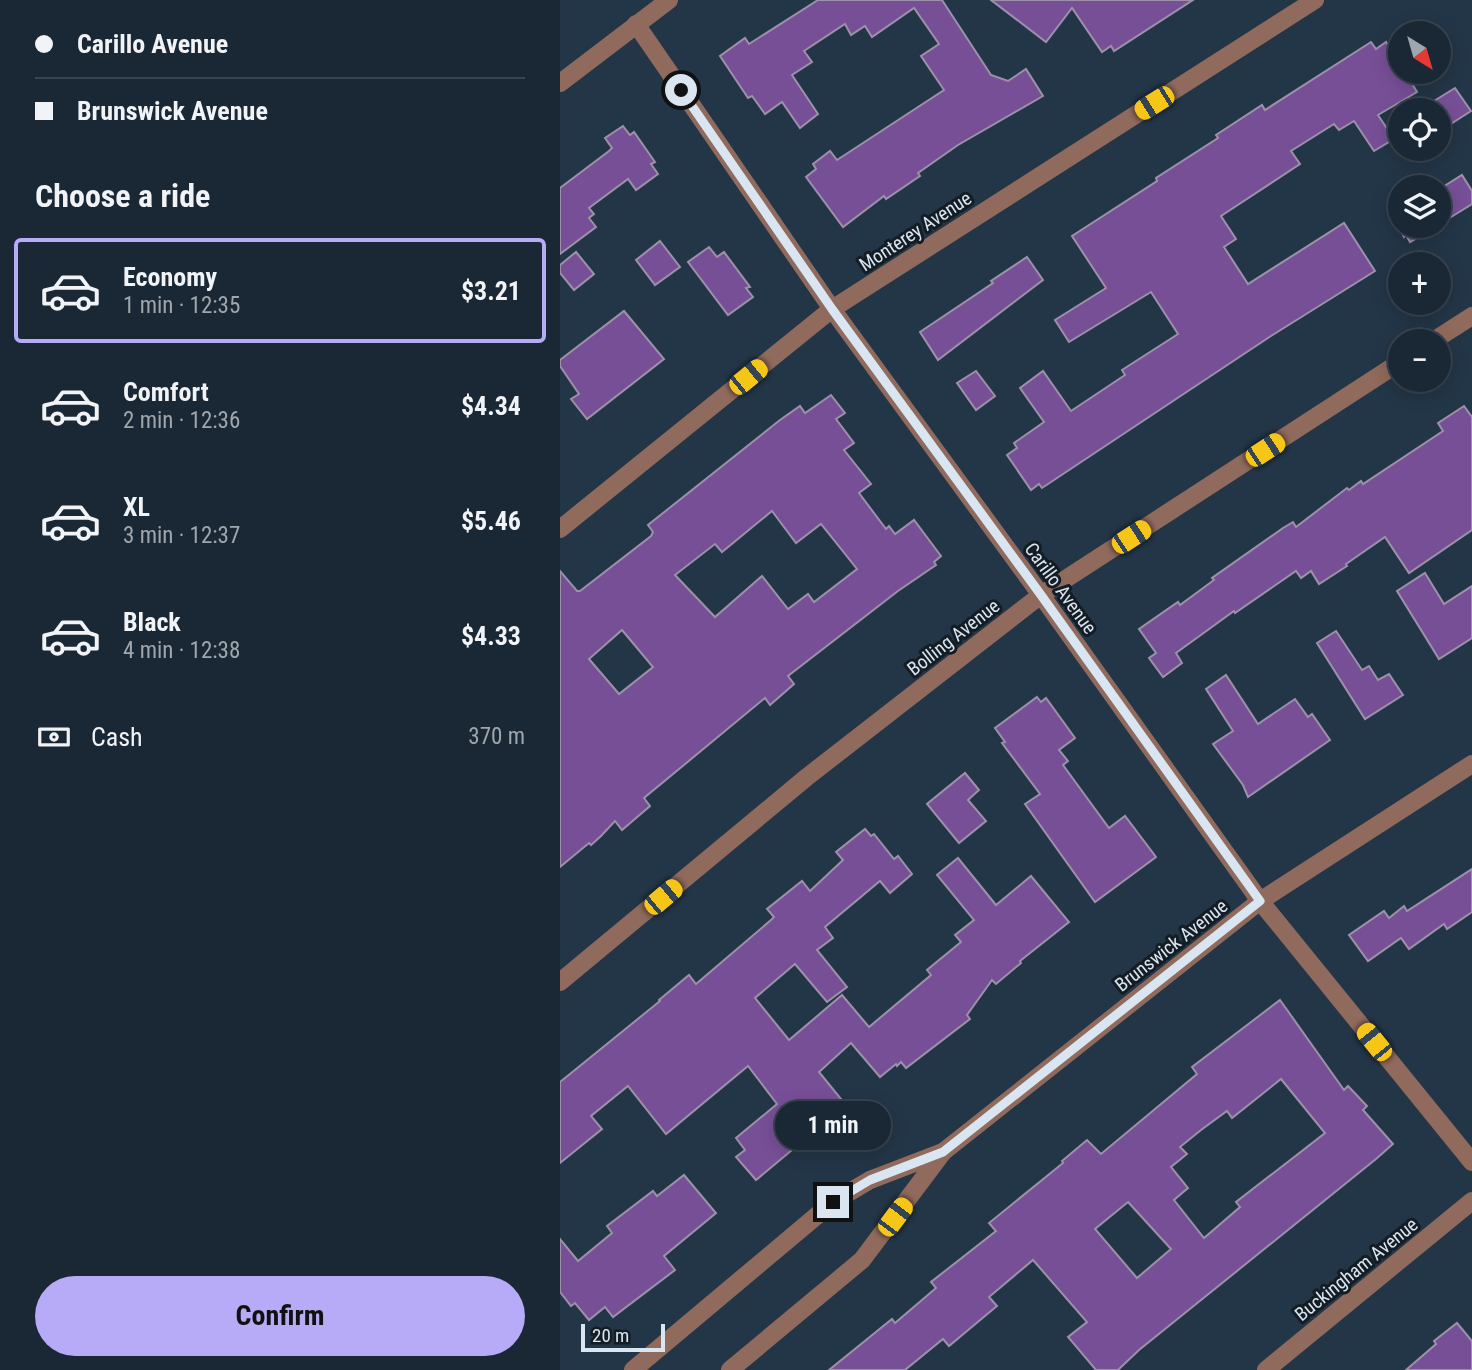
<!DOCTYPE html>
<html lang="en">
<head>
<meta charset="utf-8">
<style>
	body { margin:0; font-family:"Roboto Condensed",sans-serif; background:#273441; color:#f1f3f6; height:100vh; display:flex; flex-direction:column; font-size:26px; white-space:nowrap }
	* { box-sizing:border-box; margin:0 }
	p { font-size:23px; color:#9fa6ad }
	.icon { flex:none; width:38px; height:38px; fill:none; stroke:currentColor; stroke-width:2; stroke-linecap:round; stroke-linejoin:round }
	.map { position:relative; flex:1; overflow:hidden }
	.drawer { display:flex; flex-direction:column; background:#1a2835; width:560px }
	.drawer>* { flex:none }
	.guide { display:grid; align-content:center; height:154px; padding:0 35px; background:#1a2835 }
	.needle { width:46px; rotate:143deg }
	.fabs { position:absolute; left:828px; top:21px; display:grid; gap:14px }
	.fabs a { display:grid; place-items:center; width:63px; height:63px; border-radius:50%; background:#1a2835; box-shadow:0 4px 18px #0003,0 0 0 2px #384450; font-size:35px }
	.scale { position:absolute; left:21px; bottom:18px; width:84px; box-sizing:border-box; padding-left:7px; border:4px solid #d9e5f0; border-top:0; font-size:19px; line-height:24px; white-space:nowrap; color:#d9e5f0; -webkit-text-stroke:5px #141c24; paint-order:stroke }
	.end { position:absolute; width:32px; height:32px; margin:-16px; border:9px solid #d9e5f0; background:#111; box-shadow:0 0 0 4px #111 }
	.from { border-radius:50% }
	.bubble { position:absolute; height:49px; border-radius:24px; background:#1a2835; box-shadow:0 4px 18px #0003,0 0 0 2px #384450; font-size:23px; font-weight:700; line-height:49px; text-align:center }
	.car { position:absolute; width:21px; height:42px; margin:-21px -10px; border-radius:9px; box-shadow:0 0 5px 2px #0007; background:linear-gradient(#f5c518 24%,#345 0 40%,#f5c518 0 76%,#345 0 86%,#f5c518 0) }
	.guide b { display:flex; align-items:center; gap:24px; height:66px; font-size:26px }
	.guide b+b { border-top:2px solid #384450 }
	.guide i { width:18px; height:18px; background:#f1f3f6 }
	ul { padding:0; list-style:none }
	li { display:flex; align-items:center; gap:21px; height:105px; margin:0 14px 10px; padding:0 21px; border:4px solid transparent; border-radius:7px }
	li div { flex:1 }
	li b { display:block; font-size:26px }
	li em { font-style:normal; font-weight:700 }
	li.selected { border-color:#b7abf8 }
	li>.icon { width:63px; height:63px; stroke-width:1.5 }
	h2 { padding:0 35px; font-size:32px; line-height:84px }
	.pay { display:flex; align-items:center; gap:18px; height:77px; padding:0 35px; font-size:26px }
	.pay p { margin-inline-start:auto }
	.primary-button { display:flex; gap:14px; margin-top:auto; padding:14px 35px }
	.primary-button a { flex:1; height:80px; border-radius:42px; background:#b7abf8; color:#111; font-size:28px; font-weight:700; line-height:80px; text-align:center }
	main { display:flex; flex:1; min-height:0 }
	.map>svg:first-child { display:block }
</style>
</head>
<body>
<main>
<section class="drawer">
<div class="guide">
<b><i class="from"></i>Carillo Avenue</b>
<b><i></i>Brunswick Avenue</b>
</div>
<h2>Choose a ride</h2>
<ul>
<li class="selected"><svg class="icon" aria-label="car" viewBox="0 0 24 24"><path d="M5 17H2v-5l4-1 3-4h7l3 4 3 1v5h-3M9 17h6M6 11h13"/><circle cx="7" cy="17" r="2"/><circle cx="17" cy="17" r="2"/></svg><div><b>Economy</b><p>1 min · 12:35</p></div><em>$3.21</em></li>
<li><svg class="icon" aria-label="car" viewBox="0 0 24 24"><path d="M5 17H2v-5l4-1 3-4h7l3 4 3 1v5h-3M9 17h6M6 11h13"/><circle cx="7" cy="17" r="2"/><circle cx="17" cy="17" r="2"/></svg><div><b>Comfort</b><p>2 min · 12:36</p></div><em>$4.34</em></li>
<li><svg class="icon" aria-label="car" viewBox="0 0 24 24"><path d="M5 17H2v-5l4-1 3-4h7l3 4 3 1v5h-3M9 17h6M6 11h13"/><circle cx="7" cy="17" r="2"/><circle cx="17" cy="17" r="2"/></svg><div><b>XL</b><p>3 min · 12:37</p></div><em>$5.46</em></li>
<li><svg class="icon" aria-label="car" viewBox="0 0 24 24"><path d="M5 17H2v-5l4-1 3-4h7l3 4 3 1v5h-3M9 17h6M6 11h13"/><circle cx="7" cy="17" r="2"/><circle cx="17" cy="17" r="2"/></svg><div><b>Black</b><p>4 min · 12:38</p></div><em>$4.33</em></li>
</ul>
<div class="pay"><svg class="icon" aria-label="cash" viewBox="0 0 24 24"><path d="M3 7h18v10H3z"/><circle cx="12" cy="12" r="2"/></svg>Cash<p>370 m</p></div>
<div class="primary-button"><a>Confirm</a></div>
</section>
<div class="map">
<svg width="912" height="1370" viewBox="0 0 912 1370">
	<rect width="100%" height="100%" fill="#233647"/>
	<g fill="#774f97" stroke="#9d90a9" stroke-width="2" fill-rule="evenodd">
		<path d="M258,0H382L431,75L448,81L466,69L483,96L398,145L358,173L360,176L326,199L324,196L283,227L246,177L256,169L253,164L270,151L277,160L384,90L361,56L379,44L354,8L312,37L305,26L291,35L285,24L244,51L252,62L232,75L258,114L240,128L222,102L205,114L192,96L188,98L160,56L185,38L189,44Z"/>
		<path d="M431,0H633L554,51L551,46L542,52L512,8L486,42Z"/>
		<path d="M811,42L816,49L826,42L840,64V72H845L857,92L818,115L834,139L814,151L794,121L779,130L774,124L731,151L740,164L661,216L676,239L664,247L688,284L784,223L815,271L711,336L482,488L479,484L471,490L447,455L457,448L454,443L484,422L460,388L483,371L511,411L565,375L562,370L618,334L591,292L509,342L495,320L546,288L512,236L597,181L596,178L658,138L656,135L702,105L705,110Z"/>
		<path d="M895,88L911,111L889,125L874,101Z"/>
		<path d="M63,126L70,135L74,132L95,162L91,164L98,174L76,190L68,179L29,208L34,214L29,218L36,227L0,254V188L49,151L52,148L45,138Z"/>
		<path d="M902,175L912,191V204L878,225V190Z"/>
		<path d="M840,213V226H877L850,242L846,235L844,237L834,217Z"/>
		<path d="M100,241L120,267L95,285L76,260Z"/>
		<path d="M149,247L157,257L164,252L190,287L186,288L193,297L168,315L128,262Z"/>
		<path d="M16,252L34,274L14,290L0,273V265Z"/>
		<path d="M467,257L483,280L378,360L360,332L433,283L431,281Z"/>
		<path d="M64,311L104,359L27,419L11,399L19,394L0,366V360Z"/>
		<path d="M416,371L435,396L416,410L397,383Z"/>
		<path d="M271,395L285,413L276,419L294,443L284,450L311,484L299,493L326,529L329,526L335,534L354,520L381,556L374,562L376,565L338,591L228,676L234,684L210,705L205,698L84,798L90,806L62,830L55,821L41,836L31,845L29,843L0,867V571L17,591H20L91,536L93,532L88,525L220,420L240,406L245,413ZM212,511L236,543L261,524L297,569L254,602L248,594L228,609L202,576L155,617L115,575L155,544L162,552ZM62,630L93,667L59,694L29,659Z"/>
		<path d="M904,406L912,417V530L849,573L825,537L786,564L787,566L759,584L751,571L741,578L736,571L675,613L674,611L616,653L622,663L603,677L589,658L596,653L579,629L618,602L620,605L654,580L652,578L723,528L733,522L736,527L787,488L789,490L801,481L803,484L883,431L878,423Z"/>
		<path d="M865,573L884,604L912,586V638L879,659L837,591Z"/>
		<path d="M776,631L802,670L809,666L818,680L829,674L843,695L805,719L757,643Z"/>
		<path d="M666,675L698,724L735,699L748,717L752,714L770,740L688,797L683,785L653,744L673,731L646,689Z"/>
		<path d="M477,697L481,702L486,698L515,738L499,750L508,761L503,765L549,828L565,816L596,857L535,902L465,804L480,794L442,743L445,742L435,728Z"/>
		<path d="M405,773L419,790L408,800L426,821L399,843L367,804Z"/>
		<path d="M305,829L311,836L314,834L334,859L338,856L352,874L330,893L320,881L265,927L273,938L257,950L287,987L267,1002L235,964L195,998L229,1040L282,995L309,1027L371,975L367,970L401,942L395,935L414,920L377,875L398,858L436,905L471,876L509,922L460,961L461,963L436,984L432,980L407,1015L410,1019L346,1068L341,1062L337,1066L336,1064L320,1077L291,1043L259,1072L286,1105L196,1180L176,1157L185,1150L176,1138L217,1104L188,1066L106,1134L68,1086L31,1116L42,1129L0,1163V1082L100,1001L99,1000L129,975L136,984L211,920L214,917L207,909L242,881L250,891L283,860L276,852Z"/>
		<path d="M912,869V912L887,929L884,924L849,949L841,938L808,961L789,935L824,911L829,918L844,906L847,911Z"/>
		<path d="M720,1000L784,1090L788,1086L807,1106L803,1110L833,1144L816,1159L579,1350L558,1370H536L508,1337L527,1322L473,1260L429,1297L437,1306L389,1346L383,1339L345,1370H269L332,1319L335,1323L376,1288L371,1282L436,1231L429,1223L503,1163L502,1161L527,1140L541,1154L637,1074L632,1067ZM721,1079L765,1133L676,1202L680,1207L644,1238L614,1200L628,1188L611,1167L627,1154L620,1147L641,1130L667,1111L672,1118ZM568,1202L611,1249L577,1278L535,1229Z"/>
		<path d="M124,1175L156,1213L104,1256L115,1270L53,1317L45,1307L29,1320L15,1303L11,1306L0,1292V1239L18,1261L52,1233L47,1226L93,1191L97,1196Z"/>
		<path d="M897,1323L912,1341V1370H846L876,1344L874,1341Z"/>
	</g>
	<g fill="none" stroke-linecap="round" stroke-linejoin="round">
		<g stroke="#906a5c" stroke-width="18">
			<path d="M76,24L272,309L481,595L700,901L912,1162"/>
			<path d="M0,83L109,0"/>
			<path d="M873,341L912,316"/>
			<path d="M0,529L272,309L755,0"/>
			<path d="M0,982L247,777L481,595L840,362"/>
			<path d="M73,1370L273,1202L310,1180L383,1152"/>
			<path d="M170,1370L302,1260L383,1152L700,901L912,764"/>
			<path d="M706,1370L912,1201"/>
		</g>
	</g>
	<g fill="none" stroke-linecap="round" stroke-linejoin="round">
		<path stroke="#d9e5f0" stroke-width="9" d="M121,90L272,309L481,595L700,901L383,1152L310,1180L273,1202"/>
	</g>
	<g text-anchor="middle" stroke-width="6" stroke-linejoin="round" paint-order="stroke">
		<g font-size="19" fill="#d9e5f0" stroke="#141c24">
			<text transform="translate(355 231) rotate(-33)" y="7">Monterey Avenue</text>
			<text transform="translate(501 588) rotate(54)" y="7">Carillo Avenue</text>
			<text transform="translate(393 637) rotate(-38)" y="7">Bolling Avenue</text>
			<text transform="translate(611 945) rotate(-38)" y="7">Brunswick Avenue</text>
			<text transform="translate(796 1269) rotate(-39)" y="7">Buckingham Avenue</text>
		</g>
	</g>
</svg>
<div class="fabs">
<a><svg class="needle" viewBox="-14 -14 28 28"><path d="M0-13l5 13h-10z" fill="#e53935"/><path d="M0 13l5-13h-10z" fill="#9fa6ad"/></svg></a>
<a><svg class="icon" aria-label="locate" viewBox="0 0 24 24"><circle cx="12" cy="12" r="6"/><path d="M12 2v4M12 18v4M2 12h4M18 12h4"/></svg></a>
<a><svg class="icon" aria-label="layers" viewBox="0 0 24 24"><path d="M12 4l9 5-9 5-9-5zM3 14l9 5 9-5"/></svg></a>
<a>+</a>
<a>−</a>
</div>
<div class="scale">20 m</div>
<i class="end from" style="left:121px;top:90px"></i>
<i class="end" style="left:273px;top:1202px"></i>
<div class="bubble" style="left:215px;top:1101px;width:116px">1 min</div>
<i class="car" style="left:594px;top:103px;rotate:238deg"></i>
<i class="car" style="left:188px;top:377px;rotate:51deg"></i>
<i class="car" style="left:705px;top:450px;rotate:57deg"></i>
<i class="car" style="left:571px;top:537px;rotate:57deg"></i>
<i class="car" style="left:103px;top:897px;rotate:50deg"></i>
<i class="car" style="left:814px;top:1042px;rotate:321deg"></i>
<i class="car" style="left:335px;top:1217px;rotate:37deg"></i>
</div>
</main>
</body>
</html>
